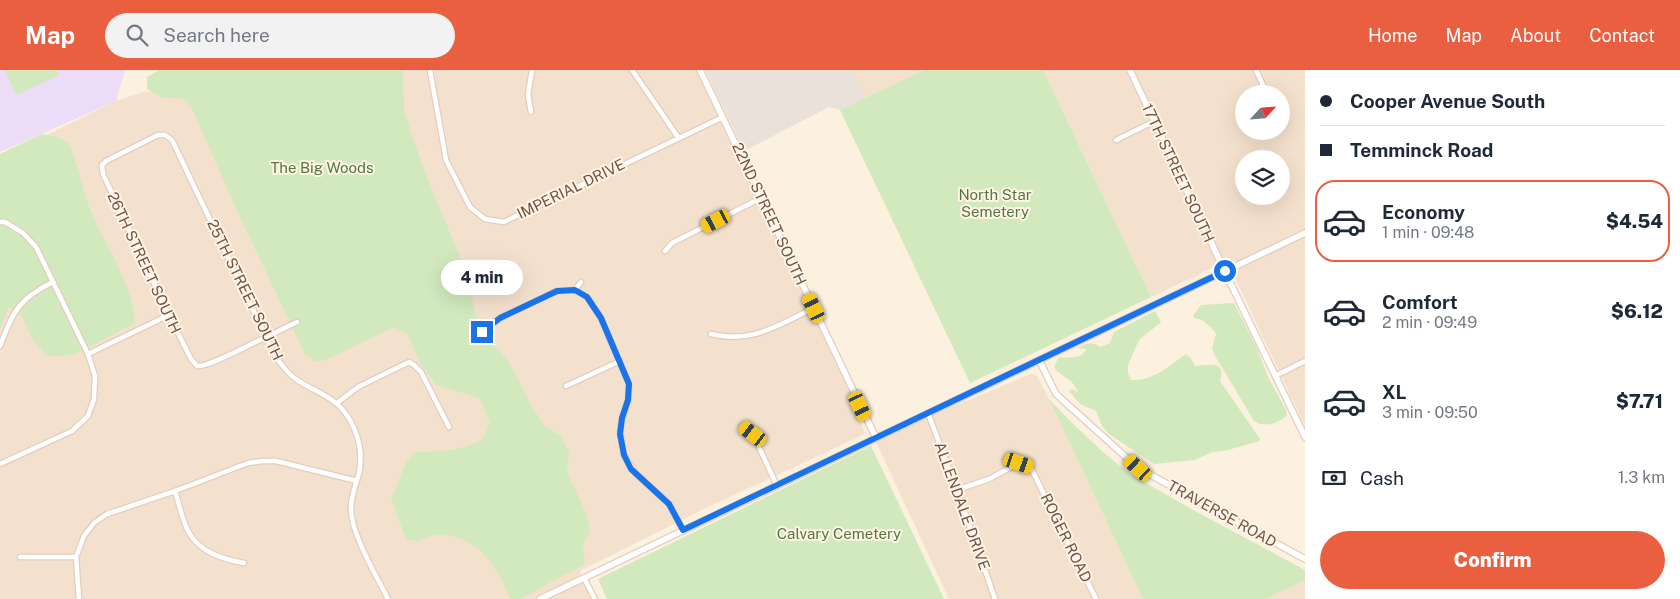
<!DOCTYPE html>
<html lang="en">
<head>
<meta charset="utf-8">
<style>
	body { margin:0; font-family:"Public Sans",sans-serif; background:#f2f2f3; color:#1f2937; height:100vh; display:flex; flex-direction:column; font-size:19px; white-space:nowrap }
	* { box-sizing:border-box; margin:0 }
	p { font-size:16px; color:#747a83 }
	.icon { flex:none; width:28px; height:28px; fill:none; stroke:currentColor; stroke-width:2; stroke-linecap:round; stroke-linejoin:round }
	.map { position:relative; flex:1; overflow:hidden }
	.side { display:flex; flex-direction:column; background:#fff; width:375px }
	.side>* { flex:none }
	.banner { display:grid; align-content:center; height:110px; padding:0 15px; background:#fff }
	.needle { width:32px; rotate:64deg }
	.buttons { position:absolute; left:1235px; top:15px; display:grid; gap:10px }
	.buttons a { display:grid; place-items:center; width:55px; height:55px; border-radius:50%; background:#fff; box-shadow:0 5px 20px #0002; font-size:25px }
	.end { position:absolute; width:22px; height:22px; margin:-11px; border:6px solid #1a73e8; background:#fff; box-shadow:0 0 0 2px #fff }
	.from { border-radius:50% }
	.bubble { position:absolute; height:35px; border-radius:18px; background:#fff; box-shadow:0 5px 20px #0002; font-size:16px; font-weight:800; line-height:35px; text-align:center }
	.car { position:absolute; width:15px; height:30px; margin:-15px -8px; border-radius:6px; box-shadow:0 0 4px 1px #0007; background:linear-gradient(#f5c518 24%,#345 0 40%,#f5c518 0 76%,#345 0 86%,#f5c518 0) }
	.banner b { display:flex; align-items:center; gap:18px; height:48px; font-size:19px }
	.banner b+b { border-top:1px solid #e0e1e3 }
	.banner i { width:12px; height:12px; background:#1f2937 }
	ul { padding:0; list-style:none }
	li { display:flex; align-items:center; gap:15px; height:82px; margin:0 10px 8px; padding:0 5px; border:2px solid transparent; border-radius:20px }
	li div { flex:1 }
	li b { display:block; font-size:19px }
	li em { font-style:normal; font-weight:800 }
	li.current { border-color:#e95f40 }
	li>.icon { width:45px; height:45px; stroke-width:1.5 }
	.pay { display:flex; align-items:center; gap:12px; height:55px; padding:0 15px; font-size:19px }
	.pay p { margin-inline-start:auto }
	.button { display:flex; gap:10px; margin-top:auto; padding:10px 15px }
	.button a { flex:1; height:58px; border-radius:30px; background:#e95f40; color:#fff; font-size:20px; font-weight:800; line-height:58px; text-align:center }
	header { display:flex; align-items:center; gap:30px; box-sizing:border-box; height:70px; padding:0 25px; background:#e95f40; color:#fff }
	header strong { font-size:24px }
	nav { display:flex; gap:28px; margin-inline-start:auto; font-size:18px }
	.search { width:350px; height:45px; background:#f2f2f3; display:flex; align-items:center; gap:12px; box-sizing:border-box; padding:0 18px; border-radius:28px; color:#747a83; font-size:19px }
	main { display:flex; flex:1; min-height:0 }
	.map>svg:first-child { display:block }
</style>
</head>
<body>
<header>
<strong>Map</strong>
<div class="search"><svg class="icon" aria-label="search" viewBox="0 0 24 24"><circle cx="10" cy="10" r="6"/><path d="M15 15l6 6"/></svg>Search here</div>
<nav><a>Home</a><a>Map</a><a>About</a><a>Contact</a></nav>
</header>
<main>
<div class="map">
<svg width="1305" height="529" viewBox="0 0 1305 529">
	<rect width="100%" height="100%" fill="#fcf0de"/>
	<g fill="#f4e1cd" fill-rule="evenodd">
		<path d="M390,0H696L851,325L865,364L706,438L580,501L593,529H0V88L116,31L143,22L167,20L445,166Z"/>
		<path d="M853,0H924L866,28Z"/>
		<path d="M1043,0H1305V356L1227,191L1151,227ZM1244,24H1281V61H1244ZM1244,89H1281V126H1244Z"/>
		<path d="M1031,304L1036,305L1038,308L1049,329L1143,529H949L876,372L940,342Z"/>
		<path d="M1305,510V529H1266L1276,524Z"/>
	</g>
	<path fill="#eae1db" d="M705,0H853L866,28L840,40L829,37L744,81Z"/>
	<path fill="#eddcf8" d="M0,0H125L116,31L0,82Z"/>
	<g fill="#d1e9bd">
		<path d="M5,0H57L59,5L16,25Z"/>
		<path d="M159,0H403L404,41L424,100L468,206L475,243L488,271L500,281L512,297L532,337L546,357L560,365L569,382L567,402L587,445L590,461L583,475L585,494L520,529H510C497,496 477,463 436,465C429,465 424,470 417,471C414,471 409,469 406,469L391,429L406,392L415,382C431,382 467,381 480,370C484,367 487,359 490,354L480,328L436,315L420,293L407,264L394,257L330,288L316,292L305,284L237,141L191,36L182,28H163L147,19V7Z"/>
		<path d="M924,0H1043L1151,227L970,313L840,40Z"/>
		<path d="M42,64L57,67L69,73C79,96 82,122 93,146C109,182 132,213 135,253L76,284L64,286H47L32,269L22,246L9,237L0,259V84Z"/>
		<path d="M1234,233L1257,278L1268,307L1286,340L1287,345C1278,354 1265,358 1254,351L1214,284L1212,278L1216,264L1212,258L1202,250L1194,248L1193,246L1201,235Z"/>
		<path d="M1155,241L1161,252L1139,270L1128,295V303L1131,310C1154,311 1169,296 1186,284L1191,288L1195,296C1208,295 1227,290 1220,311L1260,369L1259,371L1228,380L1212,382L1195,390L1154,394L1109,364L1102,356L1096,341L1080,334L1069,321L1071,319L1078,322C1071,305 1062,309 1054,297L1059,287C1068,288 1081,289 1087,279L1077,278C1085,274 1092,271 1100,277L1110,273L1114,262Z"/>
		<path d="M1049,329L1072,353L1104,383L1130,404L1195,441L1305,500V510L1266,529H1143Z"/>
		<path d="M871,376L944,529H607L598,509Z"/>
	</g>
	<g fill="none" stroke-linecap="round" stroke-linejoin="round">
		<defs>
			<g id="minor">
				<path d="M430,0L446,90L470,137L485,149L504,152L723,47"/>
				<path d="M632,0L678,67"/>
				<path d="M1256,0L1267,24"/>
				<path d="M531,42L528,25L532,0"/>
				<path d="M1116,70L1155,51"/>
				<path d="M0,152H5L23,163L36,177L88,284L95,306L94,329L88,346L72,361L0,394"/>
				<path d="M665,181L672,173L761,128"/>
				<path d="M575,220L581,212"/>
				<path d="M297,252L260,270C246,276 209,297 197,296L191,289L169,245L103,104L102,95L106,91L158,65H165L172,70L266,267C273,284 282,299 297,310C322,326 340,327 354,358C360,372 362,389 359,403C356,414 351,426 351,437C350,462 376,505 388,529"/>
				<path d="M482,262L500,248L557,221L575,220L587,227L601,248L629,314L628,330L622,349L620,363L624,385L636,404L669,434L683,460"/>
				<path d="M711,264C752,274 778,255 814,238"/>
				<path d="M0,276C13,242 18,229 53,212"/>
				<path d="M88,284L169,245"/>
				<path d="M1275,306L1305,291"/>
				<path d="M566,316L620,291"/>
				<path d="M337,333L358,317L409,292L414,295L421,302L449,357"/>
				<path d="M928,343L957,420L995,529"/>
				<path d="M742,356L753,364L777,416"/>
				<path d="M957,420L989,409L1019,393L1031,398L1096,529"/>
				<path d="M175,421C179,434 182,449 188,461C199,482 222,489 244,493"/>
				<path d="M20,487H76"/>
				<path d="M584,508L595,529"/>
				<path d="M79,529L76,487L84,466L94,453L107,444L175,421L248,393L262,391H276L357,411"/>
			</g>
			<g id="tertiary">
				<path d="M700,0L876,368"/>
				<path d="M1130,0L1227,206L1305,367"/>
				<path d="M1039,290L1056,324L1138,398L1305,489"/>
				<path d="M540,529L1305,163"/>
			</g>
		</defs>
		<use href="#minor" stroke="#e2cdbe" stroke-width="7"/>
		<use href="#tertiary" stroke="#e2cdbe" stroke-width="8"/>
		<use href="#minor" stroke="#fff" stroke-width="4.5"/>
		<use href="#tertiary" stroke="#fff" stroke-width="5.5"/>
	</g>
	<g fill="none" stroke-linecap="round" stroke-linejoin="round">
		<path stroke="#1a73e8" stroke-width="6" d="M482,262L500,248L557,221L575,220L587,227L601,248L629,314L628,330L622,348L620,364L624,385L631,399L669,434L683,460L1225,201"/>
	</g>
	<g text-anchor="middle" stroke-width="4" stroke-linejoin="round" paint-order="stroke">
		<g font-size="15" fill="#52783e" stroke="#fff4e5">
			<text x="322" y="103">The Big Woods</text>
			<text x="995" y="130">North Star<tspan x="995" dy="17">Semetery</tspan></text>
			<text x="839" y="469">Calvary Cemetery</text>
		</g>
		<g font-size="15" fill="#725446" stroke="#fff4e5">
			<text transform="translate(1178 103) rotate(65)" y="5">17TH STREET SOUTH</text>
			<text transform="translate(571 119) rotate(-26)" y="5">IMPERIAL DRIVE</text>
			<text transform="translate(769 144) rotate(65)" y="5">22ND STREET SOUTH</text>
			<text transform="translate(144 193) rotate(65)" y="5">26TH STREET SOUTH</text>
			<text transform="translate(245 220) rotate(64)" y="5">25TH STREET SOUTH</text>
			<text transform="translate(962 436) rotate(70)" y="5">ALLENDALE DRIVE</text>
			<text transform="translate(1222 444) rotate(29)" y="5">TRAVERSE ROAD</text>
			<text transform="translate(1066 468) rotate(64)" y="5">ROGER ROAD</text>
		</g>
	</g>
</svg>
<div class="buttons">
<a><svg class="needle" viewBox="-14 -14 28 28"><path d="M0-13l5 13h-10z" fill="#e53935"/><path d="M0 13l5-13h-10z" fill="#747a83"/></svg></a>
<a><svg class="icon" aria-label="layers" viewBox="0 0 24 24"><path d="M12 4l9 5-9 5-9-5zM3 14l9 5 9-5"/></svg></a>
</div>
<i class="end from" style="left:1225px;top:201px"></i>
<i class="end" style="left:482px;top:262px"></i>
<div class="bubble" style="left:441px;top:190px;width:82px">4 min</div>
<i class="car" style="left:716px;top:151px;rotate:243deg"></i>
<i class="car" style="left:814px;top:238px;rotate:335deg"></i>
<i class="car" style="left:860px;top:336px;rotate:155deg"></i>
<i class="car" style="left:753px;top:364px;rotate:307deg"></i>
<i class="car" style="left:1019px;top:393px;rotate:109deg"></i>
<i class="car" style="left:1138px;top:398px;rotate:312deg"></i>
</div>
<section class="side">
<div class="banner">
<b><i class="from"></i>Cooper Avenue South</b>
<b><i></i>Temminck Road</b>
</div>
<ul>
<li class="current"><svg class="icon" aria-label="car" viewBox="0 0 24 24"><path d="M5 17H2v-5l4-1 3-4h7l3 4 3 1v5h-3M9 17h6M6 11h13"/><circle cx="7" cy="17" r="2"/><circle cx="17" cy="17" r="2"/></svg><div><b>Economy</b><p>1 min · 09:48</p></div><em>$4.54</em></li>
<li><svg class="icon" aria-label="car" viewBox="0 0 24 24"><path d="M5 17H2v-5l4-1 3-4h7l3 4 3 1v5h-3M9 17h6M6 11h13"/><circle cx="7" cy="17" r="2"/><circle cx="17" cy="17" r="2"/></svg><div><b>Comfort</b><p>2 min · 09:49</p></div><em>$6.12</em></li>
<li><svg class="icon" aria-label="car" viewBox="0 0 24 24"><path d="M5 17H2v-5l4-1 3-4h7l3 4 3 1v5h-3M9 17h6M6 11h13"/><circle cx="7" cy="17" r="2"/><circle cx="17" cy="17" r="2"/></svg><div><b>XL</b><p>3 min · 09:50</p></div><em>$7.71</em></li>
</ul>
<div class="pay"><svg class="icon" aria-label="cash" viewBox="0 0 24 24"><path d="M3 7h18v10H3z"/><circle cx="12" cy="12" r="2"/></svg>Cash<p>1.3 km</p></div>
<div class="button"><a>Confirm</a></div>
</section>
</main>
</body>
</html>
